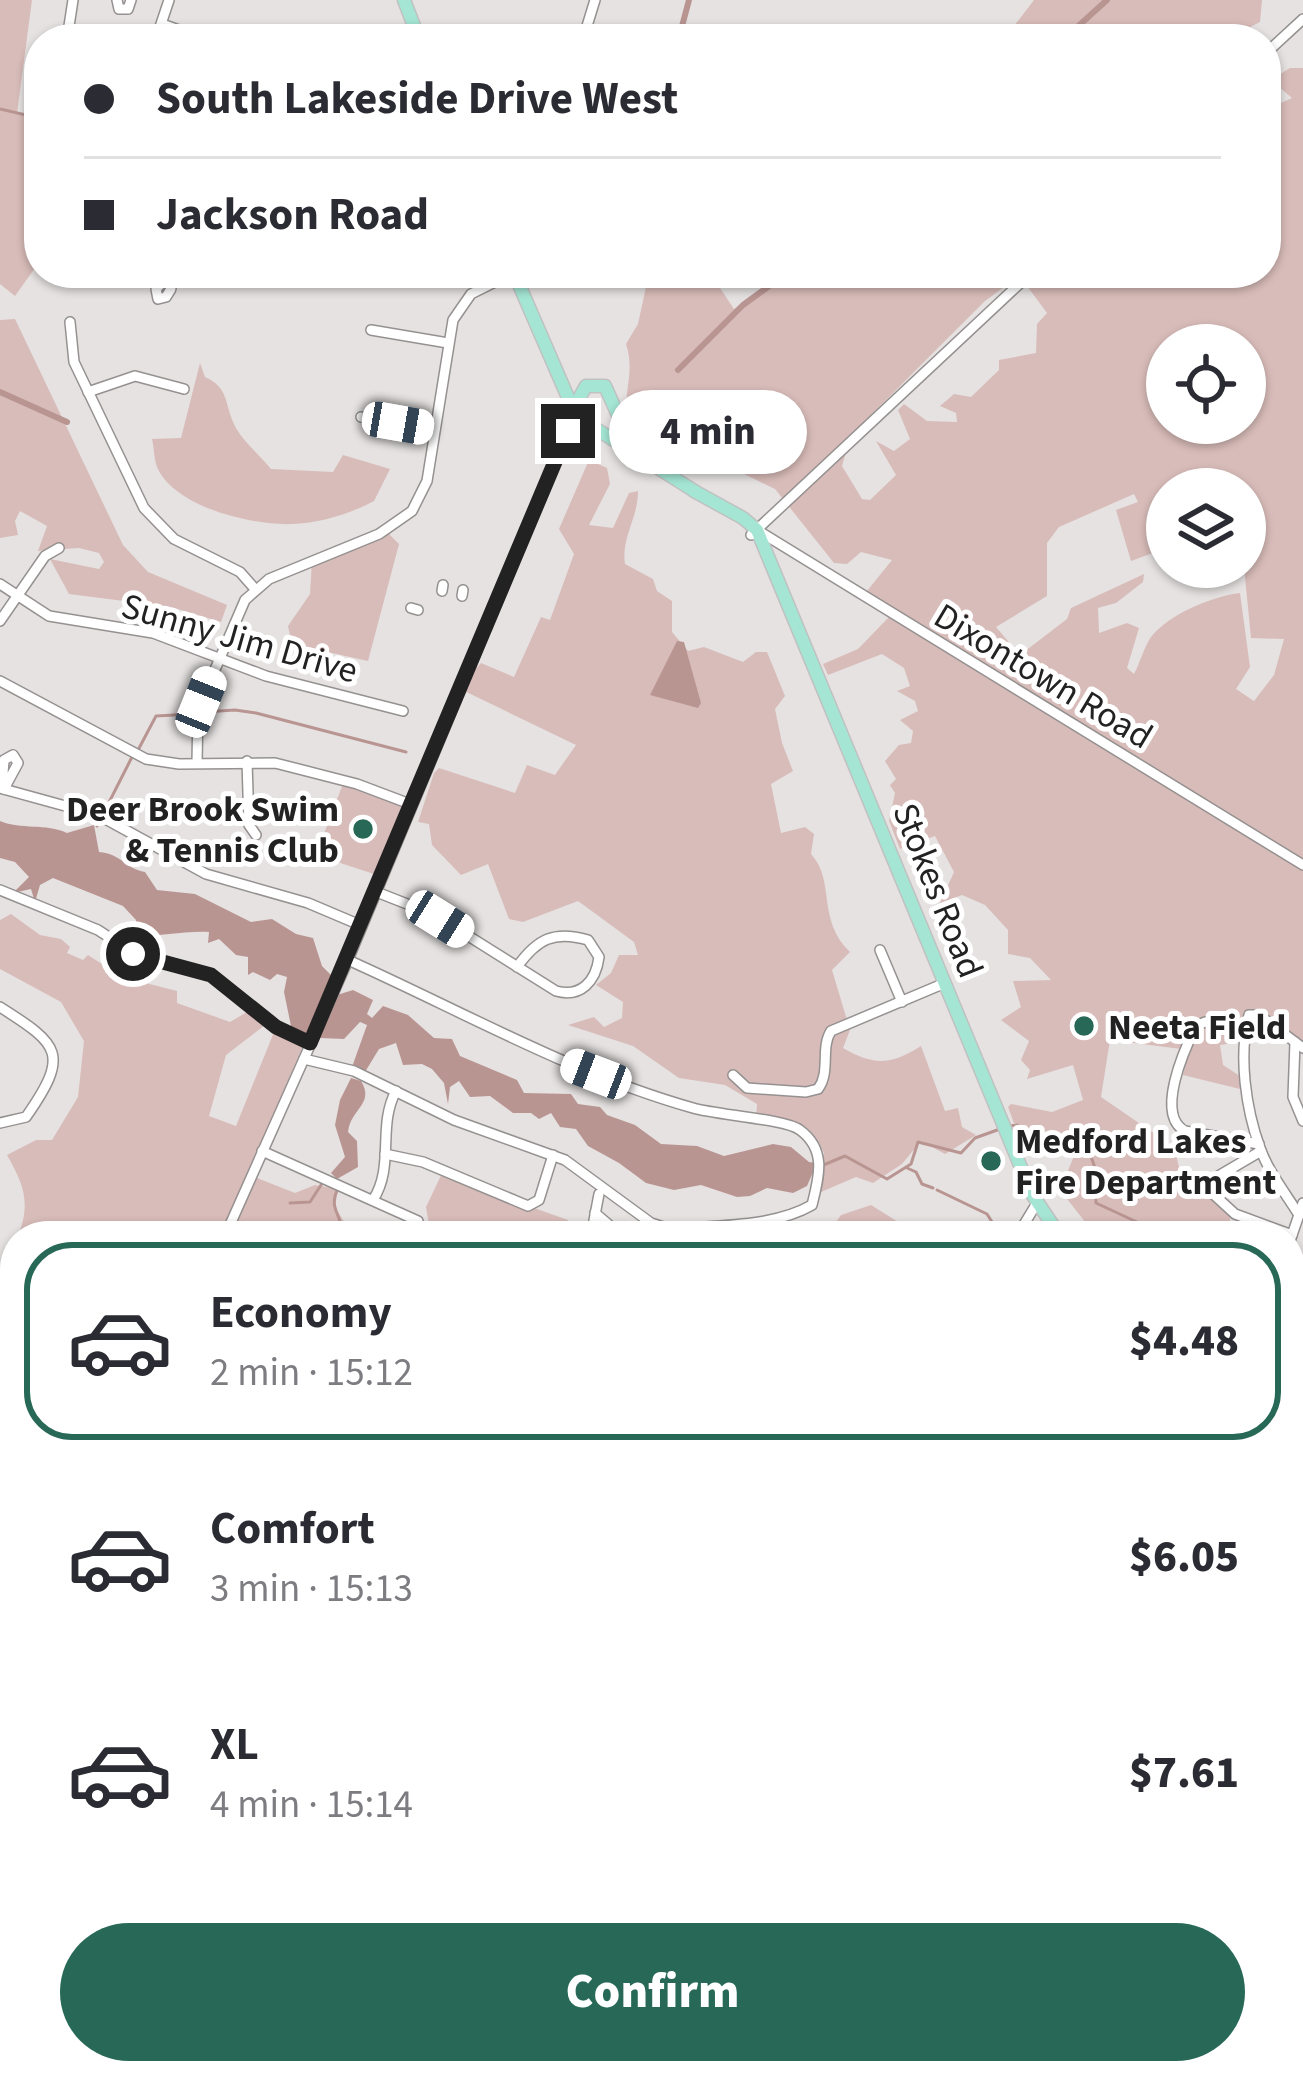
<!DOCTYPE html>
<html lang="en">
<head>
<meta charset="utf-8">
<style>
	body { margin:0; font-family:"Source Sans 3",sans-serif; background:#f2f2f3; color:#2b2b33; height:100vh; display:flex; flex-direction:column; font-size:45px; white-space:nowrap }
	* { box-sizing:border-box; margin:0 }
	p { font-size:39px; color:#7c7c81 }
	.icon { flex:none; width:66px; height:66px; fill:none; stroke:currentColor; stroke-width:2; stroke-linecap:round; stroke-linejoin:round }
	.map { position:relative; flex:1; overflow:hidden }
	.side { position:absolute; left:0px; top:1221px; width:1305px; height:864px; display:flex; flex-direction:column; background:#fff; border-radius:48px 48px 0 0; box-shadow:0 3px 9px #0004 }
	.side>* { flex:none }
	.banner { position:absolute; left:24px; top:24px; width:1257px; height:264px; border-radius:48px; box-shadow:0 3px 9px #0004; display:grid; align-content:center; height:264px; padding:0 60px; background:#fff }
	.controls { position:absolute; left:1146px; top:324px; display:grid; gap:24px }
	.controls a { display:grid; place-items:center; width:120px; height:120px; border-radius:50%; background:#fff; box-shadow:0 3px 9px #0004; font-size:60px }
	.end { position:absolute; width:54px; height:54px; margin:-27px; border:15px solid #232222; background:#fff; box-shadow:0 0 0 6px #fff }
	.from { border-radius:50% }
	.bubble { position:absolute; height:84px; border-radius:42px; background:#fff; box-shadow:0 3px 9px #0004; font-size:39px; font-weight:800; line-height:84px; text-align:center }
	.car { position:absolute; width:36px; height:72px; margin:-36px -18px; border-radius:15px; box-shadow:0 0 9px 3px #0007; background:linear-gradient(#fff 24%,#345 0 40%,#fff 0 76%,#345 0 86%,#fff 0) }
	.banner b { display:flex; align-items:center; gap:42px; height:114px; font-size:45px }
	.banner b+b { border-top:3px solid #e1e1e2 }
	.banner i { width:30px; height:30px; background:#2b2b33 }
	ul { padding:21px 0 0; list-style:none }
	li { display:flex; align-items:center; gap:36px; height:198px; margin:0 24px 18px; padding:0 36px; border:6px solid transparent; border-radius:48px }
	li div { flex:1 }
	li b { display:block; font-size:45px }
	li em { font-style:normal; font-weight:800 }
	li.active { border-color:#276856 }
	li>.icon { width:108px; height:108px; stroke-width:1.5 }
	.action { display:flex; gap:24px; margin-top:auto; padding:24px 60px }
	.action a { flex:1; height:138px; border-radius:72px; background:#276856; color:#fff; font-size:48px; font-weight:800; line-height:138px; text-align:center }
	.map>svg:first-child { display:block }
</style>
</head>
<body>
<div class="map">
<svg width="1303" height="2085" viewBox="0 0 1303 2085">
	<rect width="100%" height="100%" fill="#e6e2e2"/>
	<g fill="#d8bcb9" fill-rule="evenodd">
		<path d="M0,0H32L17,113L39,118V251L37,265L15,296L0,284Z"/>
		<path d="M1034,0H1262L1260,22L1240,32L1223,26L1210,39H1004Z"/>
		<path d="M1290,68H1303V1045L1266,1015L1246,1041L1220,1045L1223,1065L1246,1080L1240,1089L1183,1075L1189,1050L1110,1040L1101,1097L1174,1147L1185,1191L1212,1195L1230,1212V1232L1242,1236L1093,1232L1060,1190L1079,1144L1014,1123L1008,1107L1011,1104L1052,1112L1083,1100L1073,1065L1027,1079L1030,1070L1021,1060L1029,1041L1001,1020L1021,1007L1013,981L1051,980L1030,958L1008,954V930L985,905L962,895L940,903L954,872L935,836L900,849L889,821L895,793L890,785L896,779L885,761L899,745L911,743L913,731L900,720L918,711L915,701L897,691L910,686L904,668L882,654L828,675L823,664L858,649L889,617L867,591L892,560L861,552L847,564L834,563L775,489L742,473L736,459L741,453L718,438L727,426L707,409L673,431L657,418L643,441C610,405 639,383 626,344L638,324L649,273H710L734,309L782,273H1023L985,301L851,435L842,466L862,499L870,500L896,475L876,441L894,451L910,439L898,410L904,404L927,421L957,422L956,413L940,406L954,394L971,397L999,370V360L1036,353L1037,324L1047,313L1027,286C1047,270 1054,274 1077,285L1088,273H1266V96L1268,109L1292,98L1271,80ZM1167,345H1245V423H1167ZM1167,489H1245L1244,567L1251,638L1284,639L1274,675L1254,701L1236,689L1250,667L1240,593C1213,596 1169,614 1151,637C1144,647 1140,663 1134,674L1127,668L1139,628L1127,623L1099,633L1098,608L1116,603L1143,582L1144,574L1071,608L1067,619L1020,655L996,627L1047,596V543L1059,527L1134,494L1138,502L1116,510L1131,561L1158,551L1167,533Z"/>
		<path d="M15,319L123,545L148,572L227,605L221,622L171,607L69,594L50,559L99,569L104,562L99,553L79,548L38,551L47,526L20,511L15,521L18,535L0,538V320Z"/>
		<path d="M200,363L205,377C229,388 224,402 234,424C241,440 260,455 271,469L333,472L343,455L390,469L374,501C350,514 320,523 292,524C253,526 174,507 157,467C154,459 154,447 152,439L181,438Z"/>
		<path d="M589,460L607,468L610,484L589,525L613,528L629,493L638,491C638,519 621,537 625,564L653,579L657,591L672,601V632L688,651L704,647L743,662L756,652H767L785,696L775,709L782,743L793,771L771,784L781,833L805,827L814,834L811,854C836,881 816,919 850,952L832,970L850,1030L843,1048C874,1066 891,1065 921,1046L945,1111L958,1108L962,1127L976,1135L945,1154L921,1141L902,1164L873,1183L856,1177L814,1195L824,1153C805,1115 795,1121 756,1120L757,1104L725,1085L679,1078L633,1046L568,1025L594,1017L604,1027L622,1018L623,1002L596,985L611,973L619,955H638L634,942L578,901L523,922L509,919L488,864L461,875L432,845L429,824L418,822L434,773L439,768L515,793L527,765L555,775L576,745L458,688L481,663L514,677L541,617L550,620L574,554L559,529Z"/>
		<path d="M386,531L399,544L368,661L305,647L291,640L288,626L310,594L312,561Z"/>
		<path d="M344,781L410,804L380,876L316,855Z"/>
		<path d="M11,914L40,935L61,939L70,947L67,953L83,960L88,955L108,968L112,962L126,978L177,991V1003L230,1022L252,1009L269,1022L226,1055L209,1116L236,1126L276,1027L304,1043L251,1168L257,1178L295,1193L315,1185L338,1189L335,1207L353,1236H18C31,1203 24,1185 7,1155L36,1140H52L78,1097L84,1041L61,1002L0,969V920Z"/>
		<path d="M445,1167L503,1197L568,1220L566,1236H431L426,1207Z"/>
		<path d="M871,1205L903,1225L897,1236H826L841,1215Z"/>
		<path d="M15,1245V1423L0,1424V1279Z"/>
		<path d="M0,1814L15,1819V1905L8,1908L6,1956L0,1968Z"/>
	</g>
	<g fill="#b99592">
		<path d="M677,641L684,642L701,703L698,708L650,695Z"/>
		<path d="M0,821C21,830 46,823 67,833L94,825L99,852C122,854 126,869 145,872L157,890L195,894L251,922L272,919L296,934L313,938L322,966L333,977L311,1033L303,1037L292,1031L284,992L287,977L277,974L270,980L253,972L248,975V957L236,955L219,939L208,943L209,932C183,931 162,936 136,937V920L123,906L53,878L40,885L35,902L31,889L13,893L29,877L15,862L0,858Z"/>
		<path d="M353,990L373,1000L367,1014L372,1018L383,1006L408,1015L434,1038L452,1039L460,1056L517,1080L524,1093L571,1094L578,1104L600,1107L607,1115L635,1125L661,1144L697,1146L724,1156L773,1144L791,1147L809,1162L817,1163L807,1186L793,1193L767,1188L750,1196L737,1197L701,1185L674,1190L646,1183L619,1163L588,1146L576,1129L560,1127L551,1113L539,1119L531,1113H513L490,1096L470,1097L459,1081L450,1087L448,1104L444,1083L432,1069L422,1064L403,1065L396,1043L379,1049L365,1072L352,1067L367,1025L360,1022L344,1039L320,1038L337,995Z"/>
		<path d="M351,1078L361,1081C375,1104 351,1108 348,1132L357,1141L358,1167L337,1179L331,1173L345,1157L335,1125L340,1100Z"/>
		<path d="M1290,1287L1303,1298V1483L1290,1446Z"/>
	</g>
	<g fill="none" stroke-linecap="round" stroke-linejoin="round">
		<g stroke="#b99592" stroke-width="3">
			<path d="M0,109L39,118"/>
			<path d="M203,712L235,710L256,713L406,752"/>
			<path d="M137,752L156,716L193,714"/>
			<path d="M97,826L132,757"/>
			<path d="M1009,1126L1017,1125L1034,1135L1086,1142L1095,1168L1096,1203L1167,1236"/>
			<path d="M821,1166L845,1156L887,1179L911,1164L918,1142L961,1153L975,1138L1000,1129"/>
			<path d="M907,1168L916,1172L922,1184L933,1188"/>
			<path d="M339,1187C326,1209 344,1215 342,1236"/>
			<path d="M937,1190L987,1214L999,1233L1007,1236"/>
			<path d="M290,1203L310,1202L323,1182"/>
		</g>
		<g stroke="#b99592" stroke-width="6">
			<path d="M681,30L689,0"/>
			<path d="M679,39V38"/>
			<path d="M1064,39L1107,0"/>
			<path d="M678,370L743,305L787,273"/>
			<path d="M0,392L67,422"/>
		</g>
		<defs>
			<g id="minor">
				<path d="M117,0L119,9H128L131,0"/>
				<path d="M162,24L204,39"/>
				<path d="M67,39L73,0"/>
				<path d="M156,39L169,0"/>
				<path d="M583,39L595,0"/>
				<path d="M1266,53L1303,19"/>
				<path d="M74,273H82"/>
				<path d="M164,273L171,289L166,297L158,299L156,289L165,280"/>
				<path d="M70,322L74,362L144,508L174,539L240,572L255,589"/>
				<path d="M371,330L448,343"/>
				<path d="M88,392L135,376L184,389"/>
				<path d="M361,417L435,429"/>
				<path d="M757,530L1303,865"/>
				<path d="M751,535L1031,273"/>
				<path d="M0,584L49,616L153,633L266,676L403,711"/>
				<path d="M442,591L443,585"/>
				<path d="M462,596L463,590"/>
				<path d="M411,608L418,610"/>
				<path d="M0,621L45,556L59,548"/>
				<path d="M0,681L146,759L179,764L275,763L357,784L410,804"/>
				<path d="M247,761L249,825L256,835"/>
				<path d="M197,763L198,709L245,600L269,579L379,534L412,511L427,481L453,320L471,294L513,273"/>
				<path d="M0,788L98,815L206,874L308,903L360,925"/>
				<path d="M2,788L4,760L13,755L18,763L4,789"/>
				<path d="M0,890L98,930L141,958L211,975L283,1031L310,1043"/>
				<path d="M374,891L435,915L556,991C581,998 596,981 599,957L588,940C554,930 537,939 517,967"/>
				<path d="M880,950L902,1002"/>
				<path d="M0,1007C60,1045 70,1054 26,1117L0,1123"/>
				<path d="M1246,1028L1205,1022L1196,1026C1184,1050 1155,1115 1185,1131L1259,1144"/>
				<path d="M1295,1042L1293,1097L1303,1121"/>
				<path d="M304,1059L354,1071L454,1120L565,1160L651,1223L673,1230C718,1224 772,1228 812,1205C819,1177 827,1150 800,1130C786,1119 716,1115 693,1108C572,1074 462,1011 348,960"/>
				<path d="M733,1075L747,1088L806,1092L818,1089C831,1072 820,1048 831,1031L945,983"/>
				<path d="M262,1151L418,1221"/>
				<path d="M1261,1151L1215,1178L1211,1192L1235,1214L1292,1235"/>
				<path d="M385,1154L423,1162L528,1206L539,1200L553,1155"/>
				<path d="M373,1200C395,1166 377,1126 396,1091"/>
				<path d="M595,1213L622,1236"/>
				<path d="M1299,1215C1286,1194 1268,1171 1260,1148C1246,1109 1238,1056 1249,1015H1259L1303,1048"/>
				<path d="M225,1236L348,960L568,432L573,409"/>
				<path d="M591,1236L599,1194"/>
				<path d="M906,1236H919"/>
				<path d="M1017,1236L1037,1203"/>
				<path d="M1290,1241L1303,1203"/>
				<path d="M0,1294L15,1301"/>
				<path d="M0,1521L15,1511"/>
				<path d="M1290,1593H1303"/>
				<path d="M1290,1663L1303,1656"/>
				<path d="M0,1753C20,1724 4,1683 15,1651"/>
				<path d="M1290,1804L1303,1823"/>
				<path d="M1290,1877L1303,1862"/>
				<path d="M1290,1898V1916"/>
				<path d="M83,2070L125,2085"/>
				<path d="M261,2070L267,2085"/>
				<path d="M435,2070L444,2085"/>
				<path d="M878,2070L921,2085"/>
				<path d="M800,2079L815,2070"/>
				<path d="M4,2085L15,2055"/>
				<path d="M141,2085L153,2070"/>
				<path d="M402,2085L426,2070"/>
				<path d="M453,2085L480,2070"/>
				<path d="M537,2085L560,2070"/>
				<path d="M688,2085L696,2070"/>
				<path d="M743,2085L749,2070"/>
				<path d="M936,2085L937,2070"/>
				<path d="M1107,2085L1111,2070"/>
				<path d="M1225,2085L1234,2070"/>
			</g>
			<g id="major">
				<path d="M404,0L419,39"/>
				<path d="M514,273L573,409L593,427L696,492"/>
				<path d="M573,409L586,386H605L635,453"/>
				<path d="M694,491L743,518L757,530L1032,1194L1060,1236"/>
				<path d="M1290,1268L1303,1272"/>
				<path d="M1290,1503L1303,1528"/>
				<path d="M0,1620L15,1631"/>
				<path d="M581,2070L600,2085"/>
			</g>
		</defs>
		<use href="#minor" stroke="#959190" stroke-width="12"/>
		<use href="#major" stroke="#c1c1c1" stroke-width="15"/>
		<use href="#minor" stroke="#fff" stroke-width="9"/>
		<use href="#major" stroke="#a4e5d3" stroke-width="12"/>
	</g>
	<g fill="none" stroke-linecap="round" stroke-linejoin="round">
		<path stroke="#232222" stroke-width="15" d="M133,954L211,975L276,1027L310,1043L568,431"/>
	</g>
	<g fill="#276856" stroke="#fff" stroke-width="4.5">
		<circle cx="363" cy="829" r="12"/>
		<circle cx="1084" cy="1026" r="12"/>
		<circle cx="991" cy="1161" r="12"/>
	</g>
	<g text-anchor="middle" stroke-width="10" stroke-linejoin="round" paint-order="stroke">
		<g font-size="36" fill="#232222" stroke="#fff">
			<text transform="translate(240 637) rotate(16)" y="13">Sunny Jim Drive</text>
			<text transform="translate(1044 675) rotate(31)" y="13">Dixontown Road</text>
			<text transform="translate(939 890) rotate(68)" y="13">Stokes Road</text>
		</g>
		<g font-size="36" font-weight="bold" fill="#232222" stroke="#fff" text-anchor="start">
			<text x="339" y="821" text-anchor="end">Deer Brook Swim<tspan x="339" dy="41">&amp; Tennis Club</tspan></text>
			<text x="1108" y="1039">Neeta Field</text>
			<text x="1015" y="1153">Medford Lakes<tspan x="1015" dy="41">Fire Department</tspan></text>
		</g>
	</g>
</svg>
<div class="controls">
<a><svg class="icon" aria-label="locate" viewBox="0 0 24 24"><circle cx="12" cy="12" r="6"/><path d="M12 2v4M12 18v4M2 12h4M18 12h4"/></svg></a>
<a><svg class="icon" aria-label="layers" viewBox="0 0 24 24"><path d="M12 4l9 5-9 5-9-5zM3 14l9 5 9-5"/></svg></a>
</div>
<i class="end from" style="left:133px;top:954px"></i>
<i class="end" style="left:568px;top:431px"></i>
<div class="bubble" style="left:609px;top:390px;width:198px">4 min</div>
<i class="car" style="left:398px;top:423px;rotate:100deg"></i>
<i class="car" style="left:201px;top:702px;rotate:22deg"></i>
<i class="car" style="left:440px;top:919px;rotate:122deg"></i>
<i class="car" style="left:596px;top:1074px;rotate:291deg"></i>
<div class="banner">
<b><i class="from"></i>South Lakeside Drive West</b>
<b><i></i>Jackson Road</b>
</div>
<section class="side">
<ul>
<li class="active"><svg class="icon" aria-label="car" viewBox="0 0 24 24"><path d="M5 17H2v-5l4-1 3-4h7l3 4 3 1v5h-3M9 17h6M6 11h13"/><circle cx="7" cy="17" r="2"/><circle cx="17" cy="17" r="2"/></svg><div><b>Economy</b><p>2 min · 15:12</p></div><em>$4.48</em></li>
<li><svg class="icon" aria-label="car" viewBox="0 0 24 24"><path d="M5 17H2v-5l4-1 3-4h7l3 4 3 1v5h-3M9 17h6M6 11h13"/><circle cx="7" cy="17" r="2"/><circle cx="17" cy="17" r="2"/></svg><div><b>Comfort</b><p>3 min · 15:13</p></div><em>$6.05</em></li>
<li><svg class="icon" aria-label="car" viewBox="0 0 24 24"><path d="M5 17H2v-5l4-1 3-4h7l3 4 3 1v5h-3M9 17h6M6 11h13"/><circle cx="7" cy="17" r="2"/><circle cx="17" cy="17" r="2"/></svg><div><b>XL</b><p>4 min · 15:14</p></div><em>$7.61</em></li>
</ul>
<div class="action"><a>Confirm</a></div>
</section>
</div>
</body>
</html>
